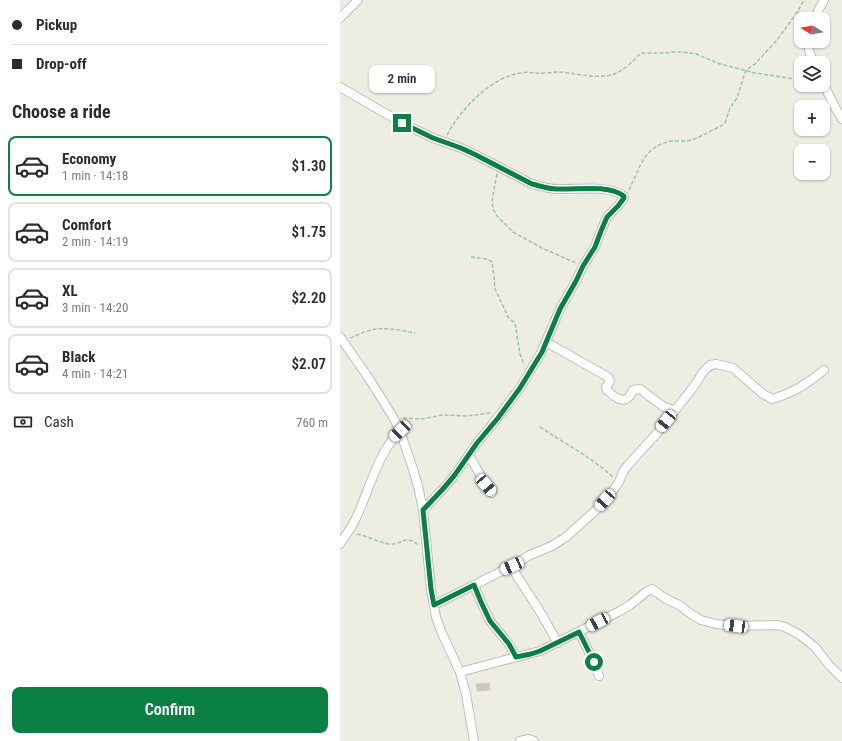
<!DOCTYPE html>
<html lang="en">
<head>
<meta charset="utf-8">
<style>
	body { margin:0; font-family:"Roboto Condensed",sans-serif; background:#f7f7f7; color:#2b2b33; height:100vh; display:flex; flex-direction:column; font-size:15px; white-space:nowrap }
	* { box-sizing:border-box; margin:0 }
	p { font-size:13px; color:#7c7c81 }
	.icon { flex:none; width:22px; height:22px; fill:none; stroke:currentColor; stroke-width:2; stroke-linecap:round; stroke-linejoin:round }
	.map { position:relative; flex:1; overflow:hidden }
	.side { display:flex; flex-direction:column; background:#fff; width:340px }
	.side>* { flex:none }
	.banner { display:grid; align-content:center; height:88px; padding:0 12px; background:#fff }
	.needle { width:26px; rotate:281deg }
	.fabs { position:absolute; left:454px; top:12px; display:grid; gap:8px }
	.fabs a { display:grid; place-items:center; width:36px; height:36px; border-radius:8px; background:#fff; box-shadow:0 1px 3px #0004; font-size:20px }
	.end { position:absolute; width:18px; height:18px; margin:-9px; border:5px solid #0b8043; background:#fff; box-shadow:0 0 0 2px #fff }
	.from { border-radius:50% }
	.bubble { position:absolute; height:28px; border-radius:8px; background:#fff; box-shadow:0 1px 3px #0004; font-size:13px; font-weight:600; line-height:28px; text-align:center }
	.car { position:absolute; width:12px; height:24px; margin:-12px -6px; border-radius:5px; box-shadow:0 0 3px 1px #0007; background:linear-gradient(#fff 24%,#345 0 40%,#fff 0 76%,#345 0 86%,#fff 0) }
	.banner b { display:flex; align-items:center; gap:14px; height:38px; font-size:15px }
	.banner b+b { border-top:1px solid #e1e1e2 }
	.banner i { width:10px; height:10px; background:#2b2b33 }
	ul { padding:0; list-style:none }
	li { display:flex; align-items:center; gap:12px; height:60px; margin:0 8px 6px; padding:0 4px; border:2px solid #e1e1e2; border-radius:8px }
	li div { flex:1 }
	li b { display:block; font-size:15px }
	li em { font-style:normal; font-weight:600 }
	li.active { border-color:#0b8043 }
	li>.icon { width:36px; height:36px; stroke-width:1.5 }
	h2 { padding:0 12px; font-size:18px; line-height:48px }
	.pay { display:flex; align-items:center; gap:10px; height:44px; padding:0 12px; font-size:15px }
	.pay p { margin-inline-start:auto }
	.cta { display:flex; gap:8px; margin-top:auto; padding:8px 12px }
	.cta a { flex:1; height:46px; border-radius:8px; background:#0b8043; color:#fff; font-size:16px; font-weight:600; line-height:46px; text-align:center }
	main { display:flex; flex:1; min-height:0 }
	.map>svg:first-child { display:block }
</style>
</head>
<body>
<main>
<section class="side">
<div class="banner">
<b><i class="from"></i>Pickup</b>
<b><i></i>Drop-off</b>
</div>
<h2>Choose a ride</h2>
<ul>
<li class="active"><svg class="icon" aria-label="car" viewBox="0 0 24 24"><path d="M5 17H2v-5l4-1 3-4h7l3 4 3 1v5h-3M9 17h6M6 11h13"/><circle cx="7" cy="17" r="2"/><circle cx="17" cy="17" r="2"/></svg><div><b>Economy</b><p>1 min · 14:18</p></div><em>$1.30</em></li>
<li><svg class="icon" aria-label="car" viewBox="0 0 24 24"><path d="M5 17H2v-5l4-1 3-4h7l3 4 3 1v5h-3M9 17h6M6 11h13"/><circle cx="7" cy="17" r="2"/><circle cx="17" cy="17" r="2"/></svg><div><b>Comfort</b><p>2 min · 14:19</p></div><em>$1.75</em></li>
<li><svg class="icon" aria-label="car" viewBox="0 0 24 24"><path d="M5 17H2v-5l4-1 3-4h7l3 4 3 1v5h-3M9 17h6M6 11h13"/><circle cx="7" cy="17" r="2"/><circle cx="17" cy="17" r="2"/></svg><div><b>XL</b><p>3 min · 14:20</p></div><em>$2.20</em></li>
<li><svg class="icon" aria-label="car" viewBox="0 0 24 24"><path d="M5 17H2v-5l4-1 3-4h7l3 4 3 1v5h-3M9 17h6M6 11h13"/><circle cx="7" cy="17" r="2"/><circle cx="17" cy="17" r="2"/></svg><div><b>Black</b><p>4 min · 14:21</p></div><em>$2.07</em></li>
</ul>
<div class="pay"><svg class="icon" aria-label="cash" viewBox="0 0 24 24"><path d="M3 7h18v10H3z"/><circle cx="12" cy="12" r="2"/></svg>Cash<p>760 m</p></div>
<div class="cta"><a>Confirm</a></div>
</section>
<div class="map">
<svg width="502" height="741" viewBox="0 0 502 741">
	<rect width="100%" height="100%" fill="#eeede1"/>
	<path fill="#c9c7be" stroke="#d3d0bf" d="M149,683L150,690L137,691L136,684Z"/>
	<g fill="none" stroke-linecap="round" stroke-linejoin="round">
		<defs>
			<g id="minor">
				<path d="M0,18L18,0"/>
				<path d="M475,19L479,9L484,0"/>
				<path d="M469,41C468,50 470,55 474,63"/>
				<path d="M483,83L496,109L502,119"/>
				<path d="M0,87L62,123L93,138L121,148L136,155L192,184C200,186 208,189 217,189C237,190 266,184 284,196V198L278,206L267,217L261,231L255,247L243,266L236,281L220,309L201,353L180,388L152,425L137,443L114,476L102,490L83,510"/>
				<path d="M0,337L28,377L53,417L60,431L72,466L78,486L83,510L91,589L96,617L101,631L120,672L126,694L134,741"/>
				<path d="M206,342L268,377L270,381L266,387L267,390C271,394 281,404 288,398C290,396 292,392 293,390L300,389L324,407L334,410"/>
				<path d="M129,456C137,468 143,481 152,493"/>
				<path d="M0,544L12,526L17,516C29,490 39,451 60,431"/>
				<path d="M172,566L177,576L199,610L218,643"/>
				<path d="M134,585L141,602L150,621L169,644L176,657"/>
				<path d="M94,605L172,566L190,555L212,546L226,537L256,510L272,492L279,482L283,472L288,465L318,432L355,385L363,372L370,365L376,364L393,368L423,394L432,399C451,394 470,382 484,370"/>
				<path d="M239,632L251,656L259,676"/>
				<path d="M120,672L165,660L200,651L280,611L290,605L306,592L312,589L326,599L339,605L351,614L361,620L376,624L396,626L438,625L445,627L460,635L475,647L489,665L502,678"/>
				<path d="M180,741L189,739L194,741"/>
			</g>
		</defs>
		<use href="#minor" stroke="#bcbec4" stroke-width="10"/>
		<g stroke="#94caab" stroke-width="1.5" stroke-dasharray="4 2" stroke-linecap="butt">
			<path d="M458,11L461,25"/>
			<path d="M107,135C121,109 150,78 180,73C188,71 196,74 204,73C209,73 214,72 219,72C236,73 254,79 271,75C280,73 289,65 296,58C299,55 299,54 303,53H323L335,52H343L356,54L380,64L415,73L461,80"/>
			<path d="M157,174L154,189L152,202L153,209L157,216L173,232L182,237L202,248L236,263"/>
			<path d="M289,190L299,168L305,157L311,150L321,144L331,141H347L355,139L381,126L385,123L390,108L397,98L406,70L415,64L437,40L458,11L464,0"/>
			<path d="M131,257L147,259L152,262L154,276L155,289L165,310L168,317L175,323L180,354L184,365"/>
			<path d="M10,338C16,336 22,332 28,331C43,326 59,330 75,333"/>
			<path d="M63,418L82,419L103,415L126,416L151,413"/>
			<path d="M200,427C224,443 251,457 273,477"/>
			<path d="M17,534C28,536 39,543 50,544C63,545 66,533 79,546"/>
		</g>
		<use href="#minor" stroke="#fff" stroke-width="8"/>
	</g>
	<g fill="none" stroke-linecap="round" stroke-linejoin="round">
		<path stroke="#0b8043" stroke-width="5" d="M62,123L93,138L121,148L136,155L192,184C200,186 208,189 217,189C237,190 266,184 284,196V198L278,206L267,217L261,231L255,247L243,266L236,281L220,309L202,352L180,388L158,418L137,443L114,476L102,490L83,510L91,589L94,605L134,585L141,602L150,621L169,644L176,657L191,654L200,651L239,632L254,662"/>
	</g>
</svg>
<div class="fabs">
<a><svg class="needle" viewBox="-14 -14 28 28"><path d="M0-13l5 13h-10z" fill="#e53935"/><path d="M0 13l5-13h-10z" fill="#7c7c81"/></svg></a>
<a><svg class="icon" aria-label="layers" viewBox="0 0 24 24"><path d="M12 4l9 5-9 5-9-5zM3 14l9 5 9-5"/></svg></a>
<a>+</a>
<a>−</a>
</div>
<i class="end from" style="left:254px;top:662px"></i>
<i class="end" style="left:62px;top:123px"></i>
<div class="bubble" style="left:29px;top:65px;width:66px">2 min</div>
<i class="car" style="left:326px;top:421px;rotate:219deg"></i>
<i class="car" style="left:60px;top:431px;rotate:226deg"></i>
<i class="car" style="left:146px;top:485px;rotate:140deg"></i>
<i class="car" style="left:265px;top:500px;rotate:222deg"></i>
<i class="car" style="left:172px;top:566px;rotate:246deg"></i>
<i class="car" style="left:258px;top:622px;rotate:242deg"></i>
<i class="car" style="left:396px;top:626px;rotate:277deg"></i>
</div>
</main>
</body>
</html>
